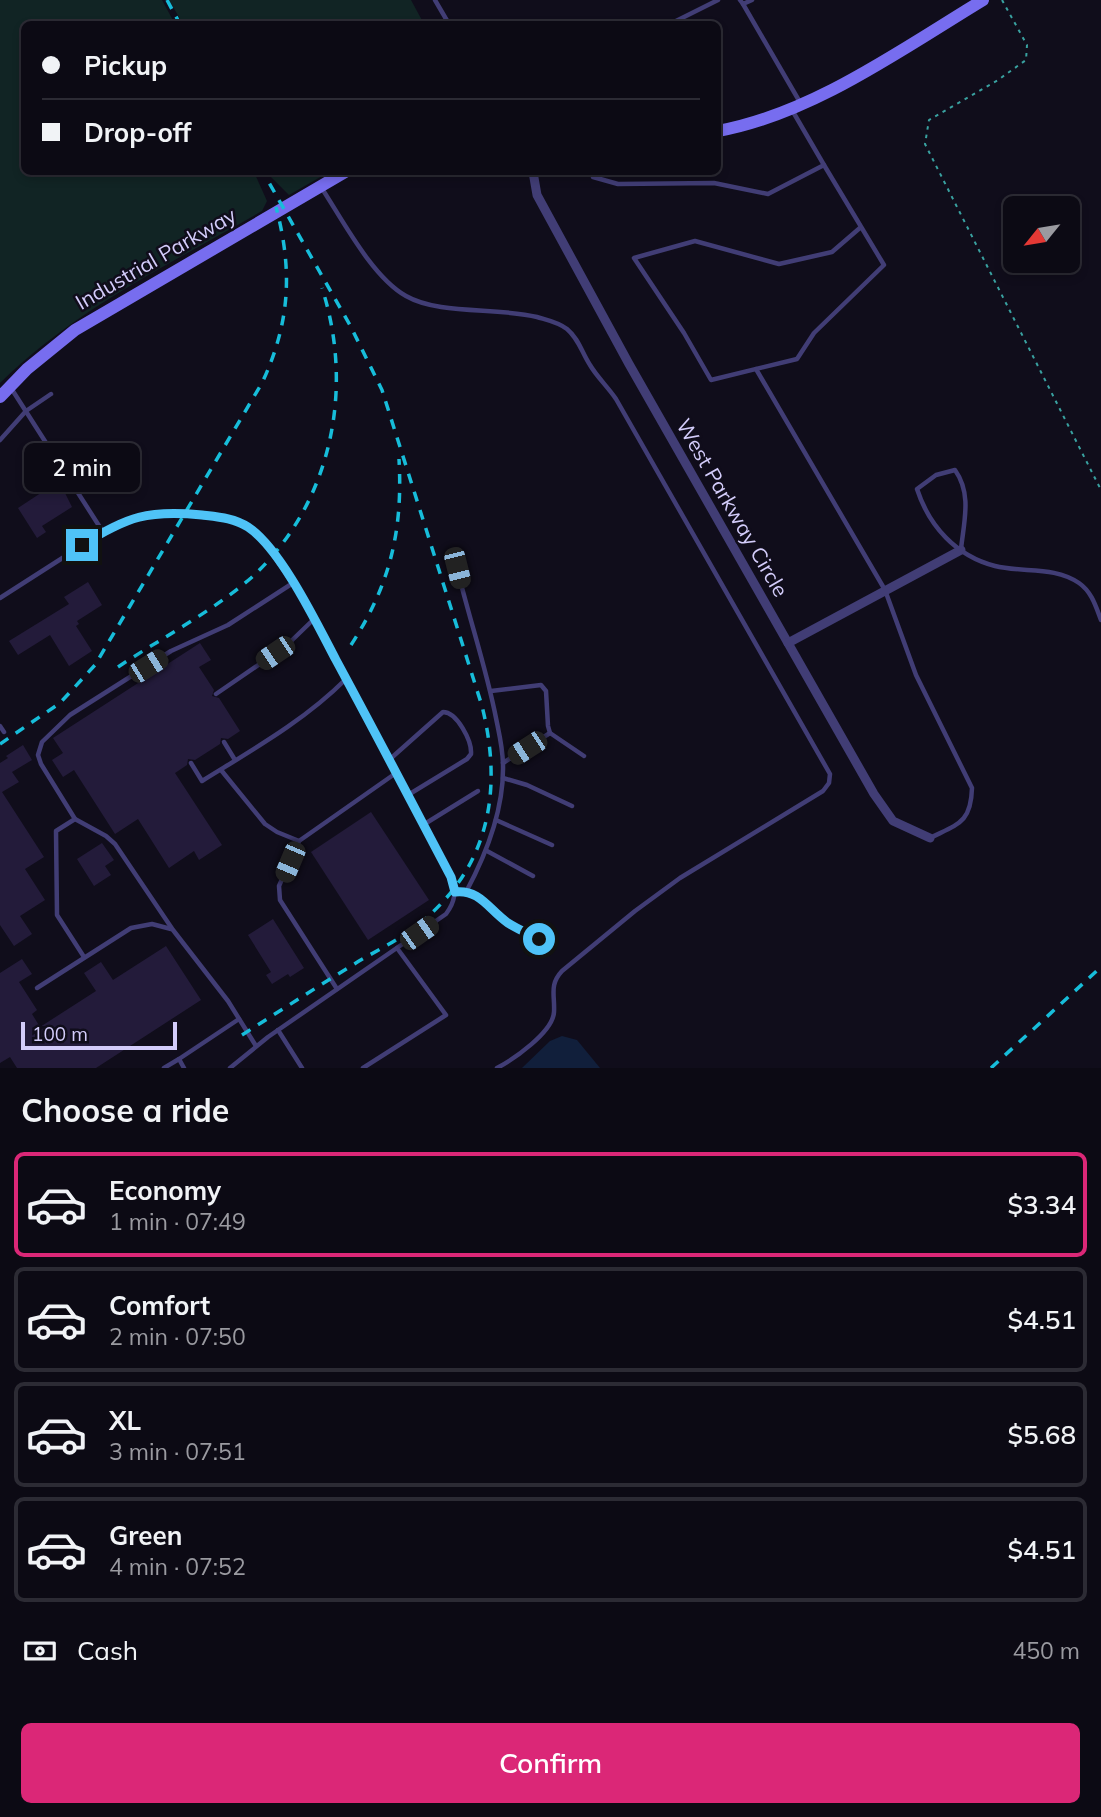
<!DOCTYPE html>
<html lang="en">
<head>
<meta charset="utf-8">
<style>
	body { margin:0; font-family:Mulish,sans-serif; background:#1a1822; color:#f1f3f6; height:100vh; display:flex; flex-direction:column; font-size:26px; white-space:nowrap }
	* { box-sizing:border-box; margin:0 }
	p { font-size:23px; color:#9a9aa0 }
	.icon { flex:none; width:38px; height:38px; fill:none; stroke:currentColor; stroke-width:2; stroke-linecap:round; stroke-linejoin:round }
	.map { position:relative; height:1068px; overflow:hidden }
	.drawer { display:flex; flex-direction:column; background:#0c0a14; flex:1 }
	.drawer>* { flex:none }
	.hud { position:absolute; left:21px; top:21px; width:700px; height:154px; border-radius:10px; box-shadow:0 4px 10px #0003,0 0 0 2px #2c2b34; display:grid; align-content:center; height:154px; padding:0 21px; background:#0c0a14 }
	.needle { width:46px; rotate:240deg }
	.controls { position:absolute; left:1003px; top:196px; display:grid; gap:14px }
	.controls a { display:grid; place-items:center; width:77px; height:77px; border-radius:10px; background:#0c0a14; box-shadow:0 4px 10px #0003,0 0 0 2px #2c2b34; font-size:35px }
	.scale { position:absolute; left:21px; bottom:18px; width:156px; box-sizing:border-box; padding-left:7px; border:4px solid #d3ccfa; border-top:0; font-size:19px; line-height:24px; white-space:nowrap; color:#d3ccfa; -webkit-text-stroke:5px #100d1b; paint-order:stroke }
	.end { position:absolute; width:32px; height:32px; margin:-16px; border:9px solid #4fc3f7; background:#111; box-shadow:0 0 0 4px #111 }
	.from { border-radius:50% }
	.bubble { position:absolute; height:49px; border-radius:10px; background:#0c0a14; box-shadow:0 4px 10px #0003,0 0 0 2px #2c2b34; font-size:23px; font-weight:600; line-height:49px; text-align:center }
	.car { position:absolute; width:21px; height:42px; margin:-21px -10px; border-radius:9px; box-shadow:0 0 5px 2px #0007; background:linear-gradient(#222 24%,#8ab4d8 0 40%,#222 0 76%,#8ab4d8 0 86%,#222 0) }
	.hud b { display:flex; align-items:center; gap:24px; height:66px; font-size:26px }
	.hud b+b { border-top:2px solid #2c2b34 }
	.hud i { width:18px; height:18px; background:#f1f3f6 }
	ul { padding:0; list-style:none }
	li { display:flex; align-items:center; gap:21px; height:105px; margin:0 14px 10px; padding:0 7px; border:4px solid #2c2b34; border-radius:10px }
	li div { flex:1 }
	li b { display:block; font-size:26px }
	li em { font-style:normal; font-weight:600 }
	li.selected { border-color:#db2777 }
	li>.icon { width:63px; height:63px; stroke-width:1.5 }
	h2 { padding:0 21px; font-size:32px; line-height:84px }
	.pay { display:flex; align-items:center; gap:18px; height:77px; padding:0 21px; font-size:26px }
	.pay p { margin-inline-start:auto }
	.primary-button { display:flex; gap:14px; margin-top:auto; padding:14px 21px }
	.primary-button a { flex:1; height:80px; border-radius:10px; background:#db2777; color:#fff; font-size:28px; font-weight:600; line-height:80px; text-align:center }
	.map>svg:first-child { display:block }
</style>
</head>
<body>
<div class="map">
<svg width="1101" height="1068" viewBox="0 0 1101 1068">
	<rect width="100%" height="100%" fill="#100d1b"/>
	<g fill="#112424">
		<path d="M0,0H162L175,24H24V172H254L267,201L262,211C172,263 75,309 0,383Z"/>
		<path d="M169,0H411L424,24H183Z"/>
		<path d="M266,172H329L289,195Z"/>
	</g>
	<path fill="#111f3b" d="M562,1036L577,1040L600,1068H522L550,1041Z"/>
	<g fill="#231b3a">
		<path d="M59,481L72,507L42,526L46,532L37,538L18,508Z"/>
		<path d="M88,582L102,605L77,621L79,624L76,626L92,651L69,666L50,635L18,655L9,641L69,604L64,597Z"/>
		<path d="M200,643L211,660L199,667L214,690L212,696L219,698L240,731L228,739L221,738L220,744L195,760L188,759L187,765L175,773L222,845L199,860L194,851L169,868L138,819L115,834L74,770L63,777L52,760L63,753L53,738Z"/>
		<path d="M23,745L32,760L12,772L19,782L2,792L44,857L25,869L45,900L20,916L32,934L14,946L0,925V763L8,758L6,756Z"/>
		<path d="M371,812L429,900L368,940L311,852Z"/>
		<path d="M102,843L114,860L105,866L111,875L94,886L77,859Z"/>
		<path d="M273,919L304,968L290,977L288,974L272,984L266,975L271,972L248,935Z"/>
		<path d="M166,946L201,1000L96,1068H17L10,1057L0,1063V973L22,959L32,974L19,982L37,1010L32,1014L40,1027L96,991L84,973L101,962L113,980Z"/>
	</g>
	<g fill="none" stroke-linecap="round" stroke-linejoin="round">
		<path stroke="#39a1a0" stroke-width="2" stroke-dasharray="3.5 5" stroke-linecap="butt" d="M1002,0L1027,45L1026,60L998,80L929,120L925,144L1101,490"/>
		<g stroke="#413d75" stroke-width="4.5">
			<path d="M435,0L449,24"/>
			<path d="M740,0L743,4L752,0"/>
			<path d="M743,4L801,104"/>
			<path d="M670,24L718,0"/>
			<path d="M824,165L884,265L814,333L797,359L711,380L684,333L634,258L695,241L779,264L832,252L861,227"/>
			<path d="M594,172L593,177L618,184L714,183L768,194L824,165L792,110"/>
			<path d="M321,187C342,219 372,277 406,296C439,315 497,307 537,317C547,320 558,322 567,329C579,339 582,353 590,365C597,377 608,387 616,399L830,774L829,783L823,791L680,878L635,911L562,971C549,985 555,995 554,1012C553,1032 514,1059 497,1068"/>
			<path d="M756,369L885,590L916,675L972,788C971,823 958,824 930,838"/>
			<path d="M11,388L103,532"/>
			<path d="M0,440L26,411L51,394"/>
			<path d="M961,549C964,521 972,494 955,470L936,475L917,489C929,526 956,556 995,566C1024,573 1054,566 1079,583C1092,592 1096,607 1101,620"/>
			<path d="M457,568C469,618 486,667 496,718C499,733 503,749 503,765C504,810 487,853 466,892"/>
			<path d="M0,598L103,532L134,518L167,512L221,517L248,527L265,543L306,604L451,877C457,891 455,902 446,914L268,1037L230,1068"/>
			<path d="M491,691L541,685L546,691L548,726L550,733L584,756"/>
			<path d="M216,694L286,646L314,619"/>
			<path d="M0,726L4,732"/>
			<path d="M224,742L235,760"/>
			<path d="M389,760L443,712C457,712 472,741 471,754L467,759L408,795"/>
			<path d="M191,763L202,781C252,750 304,721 346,679"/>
			<path d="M503,763L550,733"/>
			<path d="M221,770L265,824L277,832L299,841"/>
			<path d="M503,778L527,785L572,806"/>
			<path d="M75,819L56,831L57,915L84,957"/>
			<path d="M496,820L552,845"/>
			<path d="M423,825L478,791"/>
			<path d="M487,851L533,876"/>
			<path d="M455,892C480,889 489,910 508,923C517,929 529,934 539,939"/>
			<path d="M37,988L131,928L152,924L171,929"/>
			<path d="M337,989L280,900L279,886L299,841L396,773"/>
			<path d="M278,1030L302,1068"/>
			<path d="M256,1046L228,1001L173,930L115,844L106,836L75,819L41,764L38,755L42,742L70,715L171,651L228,625L293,583"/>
			<path d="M164,1068L179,1059"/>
			<path d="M184,1068L179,1059L239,1019"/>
			<path d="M363,1068L446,1015L397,948"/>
		</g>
		<g stroke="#413d75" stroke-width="9">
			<path d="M533,172L537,195L629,364L874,794L893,821L930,838"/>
			<path d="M788,643L961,550"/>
		</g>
		<g stroke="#776def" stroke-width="12">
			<path d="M718,131C812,114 902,49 983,0"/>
			<path d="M0,397L27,369L75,330L345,172"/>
		</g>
		<g stroke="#17bdda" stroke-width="3.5" stroke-dasharray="10 9" stroke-linecap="butt">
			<path d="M167,0L180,24"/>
			<path d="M351,645C390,585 403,531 399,459"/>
			<path d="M118,667C160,639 213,611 251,578C331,505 355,390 322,288"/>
			<path d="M0,744L60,703L95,665L262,383C290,323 293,271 276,207"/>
			<path d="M242,1035C278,1012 314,989 351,966C373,952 398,941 419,924C490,867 503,790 482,706L382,390L351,327L263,172"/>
			<path d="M991,1068L1101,967"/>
		</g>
	</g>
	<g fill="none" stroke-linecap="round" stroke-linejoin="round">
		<path stroke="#4fc3f7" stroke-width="9" d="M82,545C128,516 148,510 202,515C219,517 234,518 248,527C281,549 317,624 336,660C375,732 413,805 451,877L455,892C480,889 489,910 508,923C517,929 529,934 539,939"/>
	</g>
	<g text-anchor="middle" stroke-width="5" stroke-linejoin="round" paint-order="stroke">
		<g font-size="21" fill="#d3ccfa" stroke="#100d1b">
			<text transform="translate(156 259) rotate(-30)" y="7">Industrial Parkway</text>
			<text transform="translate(732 508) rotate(60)" y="7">West Parkway Circle</text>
		</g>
	</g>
</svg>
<div class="controls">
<a><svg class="needle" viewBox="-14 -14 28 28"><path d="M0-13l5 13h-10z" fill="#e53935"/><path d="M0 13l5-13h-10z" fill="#9a9aa0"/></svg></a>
</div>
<div class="scale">100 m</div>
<i class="end from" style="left:539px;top:939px"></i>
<i class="end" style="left:82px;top:545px"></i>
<div class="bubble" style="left:24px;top:443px;width:116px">2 min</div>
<i class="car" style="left:457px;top:568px;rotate:166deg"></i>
<i class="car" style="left:275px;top:653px;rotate:236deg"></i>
<i class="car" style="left:148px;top:666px;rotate:58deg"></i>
<i class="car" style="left:527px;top:748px;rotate:237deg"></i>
<i class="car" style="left:290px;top:862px;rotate:203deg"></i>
<i class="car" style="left:419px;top:933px;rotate:55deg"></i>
<div class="hud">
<b><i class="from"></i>Pickup</b>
<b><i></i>Drop-off</b>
</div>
</div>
<section class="drawer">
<h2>Choose a ride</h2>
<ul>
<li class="selected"><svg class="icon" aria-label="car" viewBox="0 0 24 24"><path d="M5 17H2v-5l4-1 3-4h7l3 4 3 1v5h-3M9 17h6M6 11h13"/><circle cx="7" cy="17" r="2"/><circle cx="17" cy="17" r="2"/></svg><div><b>Economy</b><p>1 min · 07:49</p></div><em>$3.34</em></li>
<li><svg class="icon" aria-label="car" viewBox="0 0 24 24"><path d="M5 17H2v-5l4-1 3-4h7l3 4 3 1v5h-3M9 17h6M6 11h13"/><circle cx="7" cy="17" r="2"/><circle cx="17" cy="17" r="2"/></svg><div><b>Comfort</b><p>2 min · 07:50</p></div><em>$4.51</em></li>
<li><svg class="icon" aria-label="car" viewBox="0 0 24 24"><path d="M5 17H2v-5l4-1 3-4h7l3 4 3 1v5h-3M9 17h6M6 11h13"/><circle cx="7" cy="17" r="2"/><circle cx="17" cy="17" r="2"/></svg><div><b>XL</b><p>3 min · 07:51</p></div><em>$5.68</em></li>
<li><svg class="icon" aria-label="car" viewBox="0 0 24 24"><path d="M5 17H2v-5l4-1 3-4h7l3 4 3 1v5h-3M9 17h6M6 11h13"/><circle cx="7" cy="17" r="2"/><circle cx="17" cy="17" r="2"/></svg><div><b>Green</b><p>4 min · 07:52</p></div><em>$4.51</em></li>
</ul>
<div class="pay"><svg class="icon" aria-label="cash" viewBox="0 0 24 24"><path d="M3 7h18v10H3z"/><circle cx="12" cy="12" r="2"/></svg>Cash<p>450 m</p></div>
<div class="primary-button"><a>Confirm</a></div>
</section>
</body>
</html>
